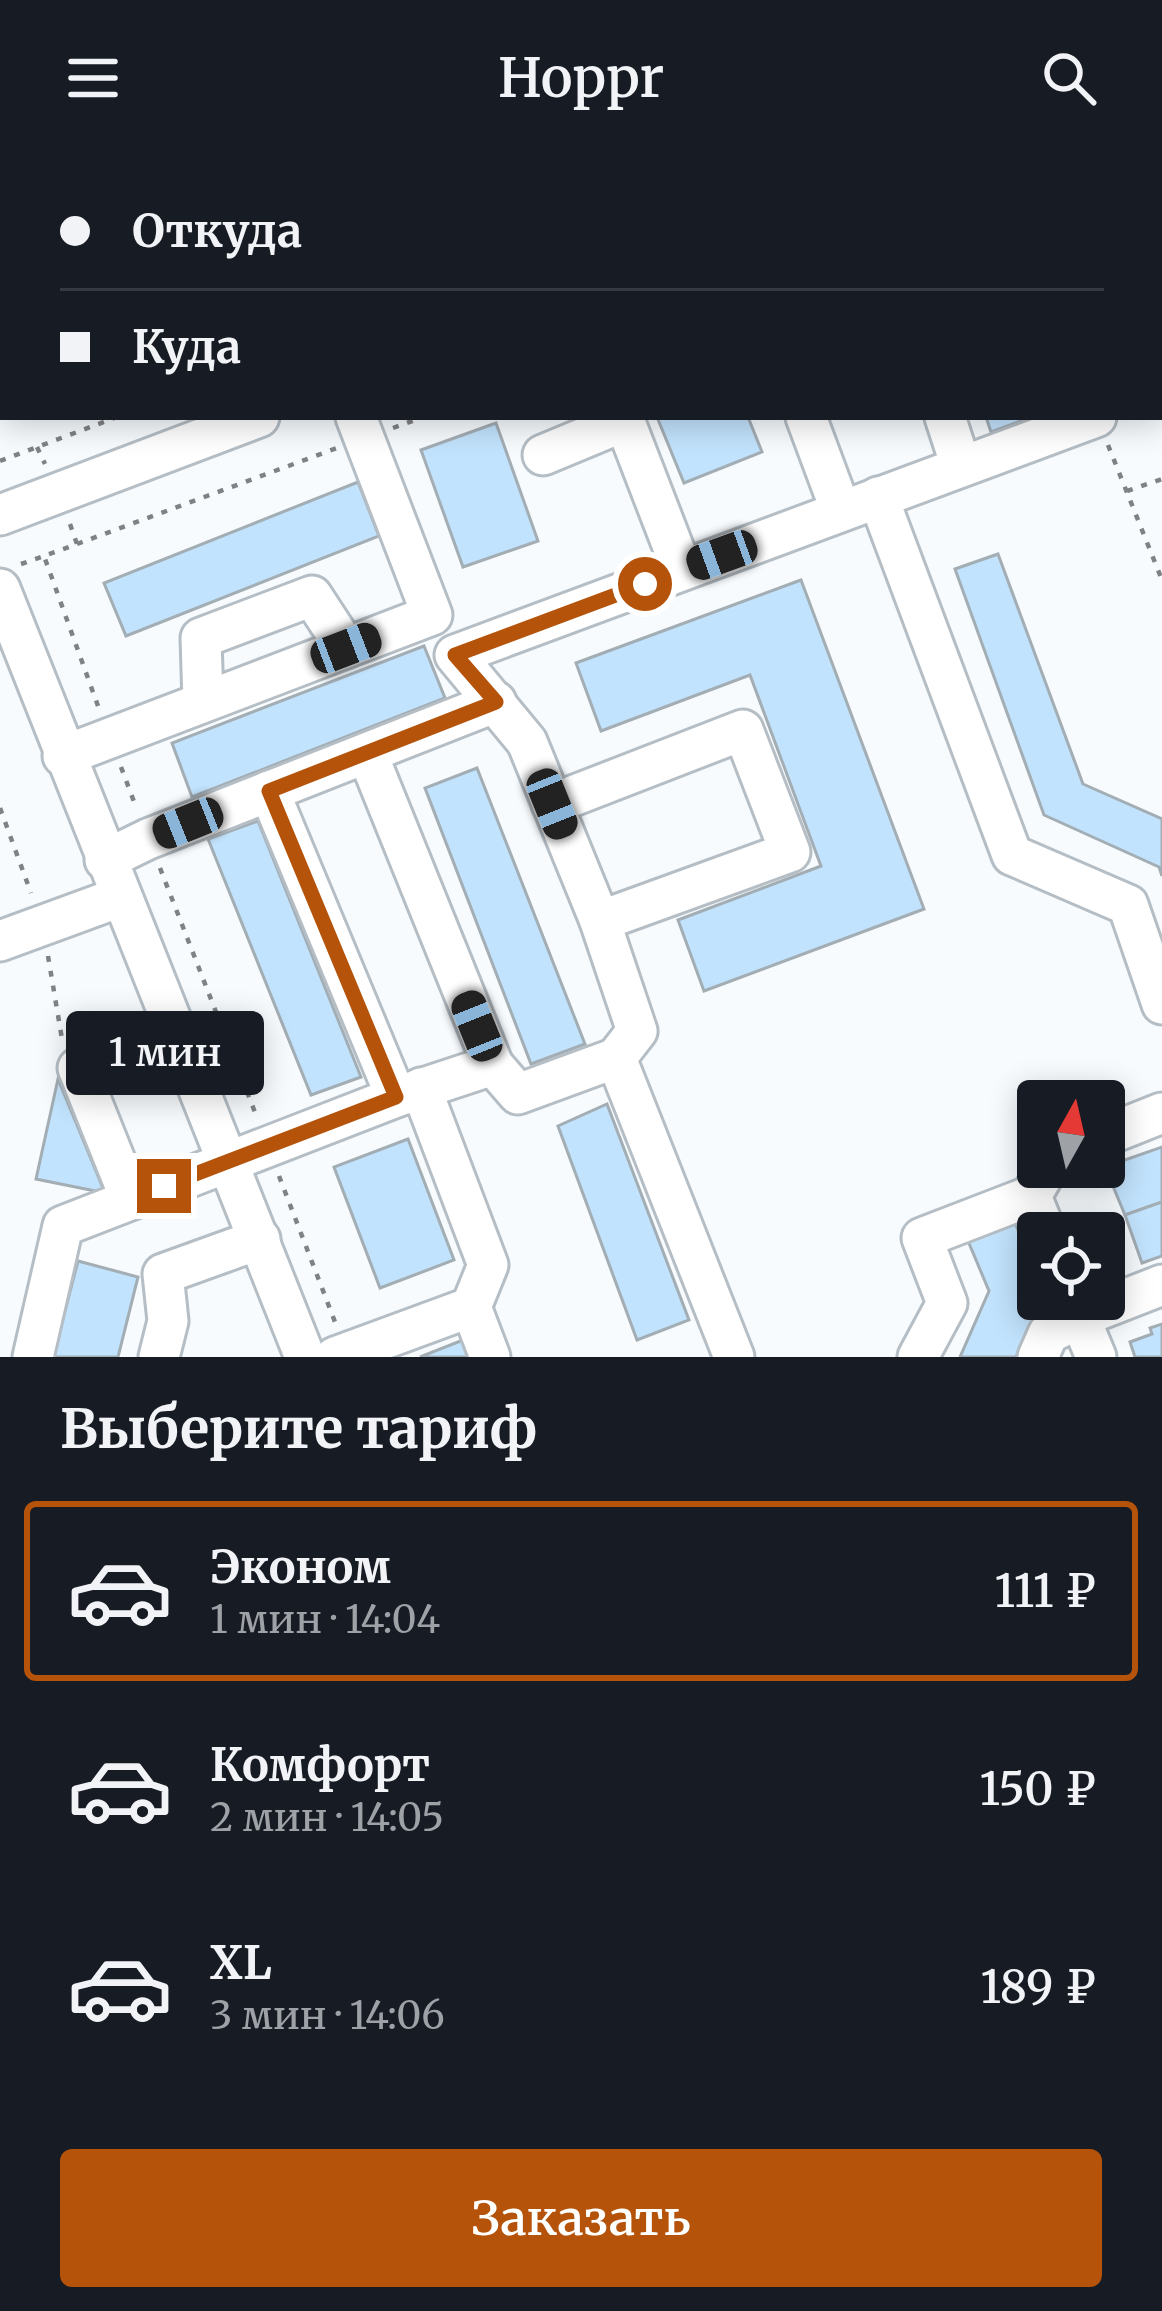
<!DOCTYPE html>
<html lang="ru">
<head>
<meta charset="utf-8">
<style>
	body { margin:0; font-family:Merriweather,serif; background:#242831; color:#f1f3f6; height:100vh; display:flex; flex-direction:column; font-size:45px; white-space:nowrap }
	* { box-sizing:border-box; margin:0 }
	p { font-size:39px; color:#9ea1a6 }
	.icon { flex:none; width:66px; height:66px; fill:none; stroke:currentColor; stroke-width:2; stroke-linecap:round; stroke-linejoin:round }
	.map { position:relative; height:1201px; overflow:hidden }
	.sheet { display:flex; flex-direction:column; background:#171b24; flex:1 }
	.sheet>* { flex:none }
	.guide { position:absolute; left:0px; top:0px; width:1164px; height:264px; box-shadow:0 6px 30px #0003; display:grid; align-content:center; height:264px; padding:0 60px; background:#171b24 }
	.needle { width:78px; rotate:8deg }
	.buttons { position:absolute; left:1017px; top:924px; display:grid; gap:24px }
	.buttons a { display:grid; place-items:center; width:108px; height:108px; border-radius:12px; background:#171b24; box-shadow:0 6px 30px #0003; font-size:60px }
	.end { position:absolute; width:54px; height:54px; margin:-27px; border:15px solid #b45309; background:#fff; box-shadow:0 0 0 6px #fff }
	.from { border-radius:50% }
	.bubble { position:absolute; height:84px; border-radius:12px; background:#171b24; box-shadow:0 6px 30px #0003; font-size:39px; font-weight:600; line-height:84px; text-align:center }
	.car { position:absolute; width:36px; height:72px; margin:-36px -18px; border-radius:15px; box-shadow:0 0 9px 3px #0007; background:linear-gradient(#222 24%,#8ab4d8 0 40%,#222 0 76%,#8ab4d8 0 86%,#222 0) }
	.guide b { display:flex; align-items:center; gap:42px; height:114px; font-size:45px }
	.guide b+b { border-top:3px solid #363941 }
	.guide i { width:30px; height:30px; background:#f1f3f6 }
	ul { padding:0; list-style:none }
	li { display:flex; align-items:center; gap:36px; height:180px; margin:0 24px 18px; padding:0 36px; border:6px solid transparent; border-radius:12px }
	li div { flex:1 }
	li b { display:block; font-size:45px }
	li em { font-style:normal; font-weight:600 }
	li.on { border-color:#b45309 }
	li>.icon { width:108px; height:108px; stroke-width:1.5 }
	h2 { padding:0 60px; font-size:54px; line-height:144px }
	.action { display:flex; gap:24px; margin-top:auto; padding:24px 60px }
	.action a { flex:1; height:138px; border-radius:12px; background:#b45309; color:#fff; font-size:48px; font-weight:600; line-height:138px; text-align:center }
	header { display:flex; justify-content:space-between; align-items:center; height:156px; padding:0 60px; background:#171b24; font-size:54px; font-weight:600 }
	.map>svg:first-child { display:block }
</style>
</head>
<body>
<header><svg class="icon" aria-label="menu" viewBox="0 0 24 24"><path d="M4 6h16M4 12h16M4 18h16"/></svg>Hoppr<svg class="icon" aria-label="search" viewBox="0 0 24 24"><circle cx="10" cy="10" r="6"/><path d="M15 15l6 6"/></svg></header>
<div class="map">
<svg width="1162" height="1201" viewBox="0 0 1162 1201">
	<rect width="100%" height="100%" fill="#f7fbfe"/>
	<g fill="#c2e3fd" stroke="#a3adb4" stroke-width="3">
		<path d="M560,0H636L637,3H552Z"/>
		<path d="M657,261H748L762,296L684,327Z"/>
		<path d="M986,261H1032L991,276Z"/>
		<path d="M496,267L538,385L463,411L421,294Z"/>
		<path d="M358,326L379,380L126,480L104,427Z"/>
		<path d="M998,398L1083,628L1162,663V720L1159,711L1044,659L955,413Z"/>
		<path d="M801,424L924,753L704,835L678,764L821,710L750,519L601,575L576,507Z"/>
		<path d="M424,490L445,542L192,641L172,587Z"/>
		<path d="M477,612L585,888L531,908L425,632Z"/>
		<path d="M258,665L361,921L311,939L208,683Z"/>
		<path d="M58,923L105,1037L36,1023Z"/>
		<path d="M607,948L689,1164L637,1184L558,970Z"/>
		<path d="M408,983L454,1104L380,1132L334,1011Z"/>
		<path d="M1162,991V1046L1125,1059L1105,1011Z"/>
		<path d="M1162,1046V1100L1142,1107L1125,1059Z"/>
		<path d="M1013,1062L1038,1122L1041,1143L1016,1201H960L989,1135L966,1080Z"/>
		<path d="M78,1105L138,1121L118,1201H53Z"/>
		<path d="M1162,1168V1201H1135L1130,1186L1152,1178L1150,1172Z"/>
		<path d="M463,1184L469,1201H420Z"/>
	</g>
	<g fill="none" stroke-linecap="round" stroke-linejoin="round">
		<defs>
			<g id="minor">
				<path d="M335,0L336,3"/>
				<path d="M675,0L676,3"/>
				<path d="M1124,0L1125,3"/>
				<path d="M34,3L35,0"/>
				<path d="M473,3L481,0"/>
				<path d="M928,3L936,0"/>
				<path d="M0,55L3,54"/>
				<path d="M1161,97L1162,100"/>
				<path d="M1161,235L1162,234"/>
				<path d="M623,261L682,414"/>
				<path d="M806,261L841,355"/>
				<path d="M945,261L961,310"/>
				<path d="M543,299L625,265"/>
				<path d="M878,341L1012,699L1128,749L1162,848"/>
				<path d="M0,359L259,261"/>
				<path d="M0,433L305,1201"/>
				<path d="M203,546L201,482L312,440L346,492"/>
				<path d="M63,600L432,459L356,261"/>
				<path d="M269,635L396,941"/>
				<path d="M552,648L743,574L790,696L600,765"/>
				<path d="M105,704L148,683L496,546"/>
				<path d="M0,785L120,741"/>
				<path d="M493,909L518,938L616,902"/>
				<path d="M421,932L488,1109L471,1151"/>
				<path d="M1104,980L1162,957"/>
				<path d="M1031,1040L1046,1077"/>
				<path d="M130,1042L78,912L179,877"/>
				<path d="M1072,1143L1096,1201"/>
				<path d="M33,1201L63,1070L396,941L493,909L367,597"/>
				<path d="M159,1201L168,1165L163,1118L260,1083"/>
				<path d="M335,1201L471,1151L490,1201"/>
				<path d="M734,1201L616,902L637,875L600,765L527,586L455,499L1096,261"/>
				<path d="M918,1201L947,1147L922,1082L1031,1040L1048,1011"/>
				<path d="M1038,1201L1048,1178L1080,1161L1162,1129"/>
			</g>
		</defs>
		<use href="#minor" stroke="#b5bec5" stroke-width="45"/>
		<g stroke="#7f8284" stroke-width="4.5" stroke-dasharray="6 9" stroke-linecap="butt">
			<path d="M1020,0L1021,3"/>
			<path d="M76,3L77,0"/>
			<path d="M798,3L805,0"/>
			<path d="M0,191L3,183"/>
			<path d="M393,272L423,261"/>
			<path d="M1108,289L1162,424"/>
			<path d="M37,291L45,308"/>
			<path d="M0,305L117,261"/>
			<path d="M1127,335L1162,323"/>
			<path d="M70,368L77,388L44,400L98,550"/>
			<path d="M77,388L337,292"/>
			<path d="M21,408L44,400"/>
			<path d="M121,611L136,651"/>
			<path d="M0,652L31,737"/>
			<path d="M160,712L256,959"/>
			<path d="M48,800L62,883"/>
			<path d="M279,1020L335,1166"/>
		</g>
		<use href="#minor" stroke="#fff" stroke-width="39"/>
	</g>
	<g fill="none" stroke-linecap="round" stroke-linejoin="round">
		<path stroke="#b45309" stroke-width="15" d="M164,1030L396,941L269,635L496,546L455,499L645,428"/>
	</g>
</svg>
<div class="buttons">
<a><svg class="needle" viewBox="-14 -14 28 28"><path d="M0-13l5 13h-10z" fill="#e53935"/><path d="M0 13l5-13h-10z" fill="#9ea1a6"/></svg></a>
<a><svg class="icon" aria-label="locate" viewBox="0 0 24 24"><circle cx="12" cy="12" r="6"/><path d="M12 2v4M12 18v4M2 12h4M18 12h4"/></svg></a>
</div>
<i class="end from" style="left:645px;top:428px"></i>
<i class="end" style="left:164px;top:1030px"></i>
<div class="bubble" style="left:66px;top:855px;width:198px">1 мин</div>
<i class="car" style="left:722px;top:399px;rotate:250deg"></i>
<i class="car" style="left:346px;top:492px;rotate:69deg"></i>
<i class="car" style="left:552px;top:648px;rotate:158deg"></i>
<i class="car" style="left:188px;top:667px;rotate:248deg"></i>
<i class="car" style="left:477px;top:870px;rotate:338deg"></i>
<div class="guide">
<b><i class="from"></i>Откуда</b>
<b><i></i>Куда</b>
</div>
</div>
<section class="sheet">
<h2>Выберите тариф</h2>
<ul>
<li class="on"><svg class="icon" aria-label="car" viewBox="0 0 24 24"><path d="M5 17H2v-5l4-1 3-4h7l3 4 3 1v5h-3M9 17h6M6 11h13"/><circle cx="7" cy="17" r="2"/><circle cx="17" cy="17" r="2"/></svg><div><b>Эконом</b><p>1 мин · 14:04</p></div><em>111 ₽</em></li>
<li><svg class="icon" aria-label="car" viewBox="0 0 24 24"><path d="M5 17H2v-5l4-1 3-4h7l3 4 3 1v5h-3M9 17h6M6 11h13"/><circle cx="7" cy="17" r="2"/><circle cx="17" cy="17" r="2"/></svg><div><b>Комфорт</b><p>2 мин · 14:05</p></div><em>150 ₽</em></li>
<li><svg class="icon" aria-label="car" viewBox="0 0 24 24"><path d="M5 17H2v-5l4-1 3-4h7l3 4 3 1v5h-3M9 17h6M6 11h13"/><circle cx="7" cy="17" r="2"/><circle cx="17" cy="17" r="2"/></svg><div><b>XL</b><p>3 мин · 14:06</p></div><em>189 ₽</em></li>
</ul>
<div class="action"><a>Заказать</a></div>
</section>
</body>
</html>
